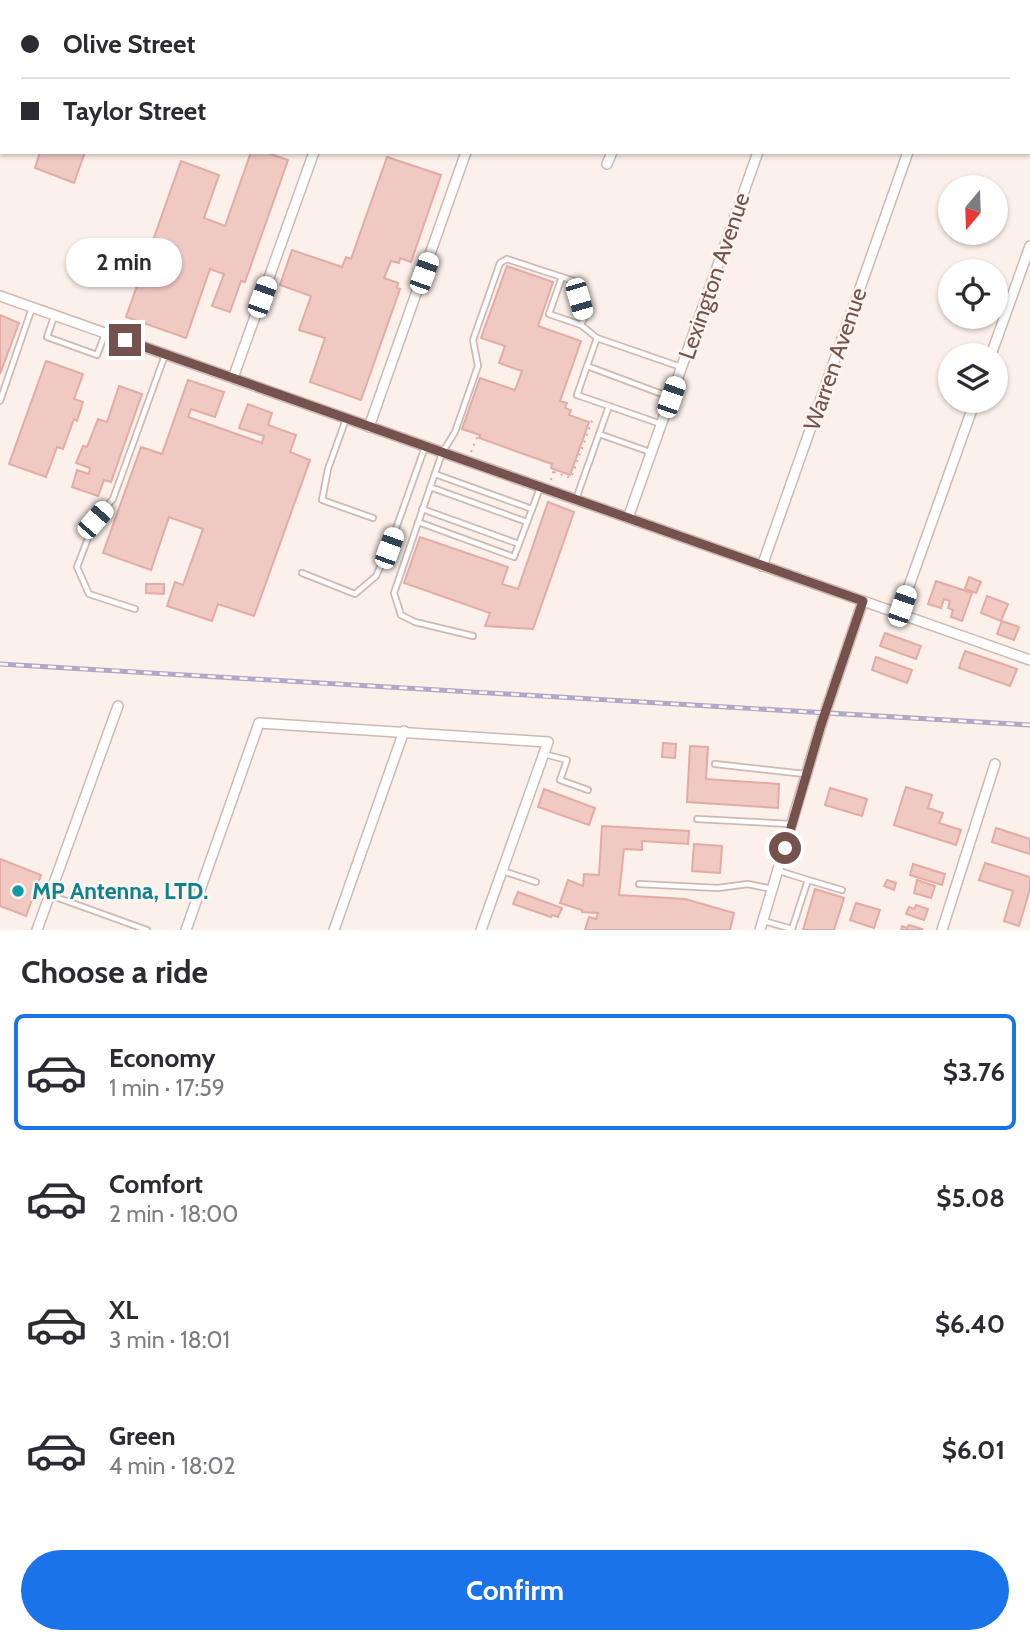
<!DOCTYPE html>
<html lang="en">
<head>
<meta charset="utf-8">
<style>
	body { margin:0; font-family:Cabin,sans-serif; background:#f7f7f7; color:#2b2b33; height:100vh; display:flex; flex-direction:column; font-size:26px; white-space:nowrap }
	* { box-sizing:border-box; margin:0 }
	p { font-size:23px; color:#7c7c81 }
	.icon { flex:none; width:38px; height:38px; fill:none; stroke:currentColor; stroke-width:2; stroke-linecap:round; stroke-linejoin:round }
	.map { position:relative; height:930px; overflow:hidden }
	.side { display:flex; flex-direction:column; background:#fff; flex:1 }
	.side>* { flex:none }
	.banner { position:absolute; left:0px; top:0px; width:1031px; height:154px; box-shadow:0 2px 5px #0004; display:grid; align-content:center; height:154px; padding:0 21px; background:#fff }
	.needle { width:46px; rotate:199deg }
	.fabs { position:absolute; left:938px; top:175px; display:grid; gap:14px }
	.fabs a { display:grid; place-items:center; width:70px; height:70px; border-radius:50%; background:#fff; box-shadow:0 2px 5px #0004; font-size:35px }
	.end { position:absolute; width:32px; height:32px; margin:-16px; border:9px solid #76524e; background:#fff; box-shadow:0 0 0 4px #fff }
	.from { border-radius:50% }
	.bubble { position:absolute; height:49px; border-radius:24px; background:#fff; box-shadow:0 2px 5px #0004; font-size:23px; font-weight:700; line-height:49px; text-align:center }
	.car { position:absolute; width:21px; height:42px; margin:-21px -10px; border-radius:9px; box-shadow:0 0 5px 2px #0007; background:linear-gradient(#fff 24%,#345 0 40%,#fff 0 76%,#345 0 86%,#fff 0) }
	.banner b { display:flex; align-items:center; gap:24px; height:66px; font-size:26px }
	.banner b+b { border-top:2px solid #e1e1e2 }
	.banner i { width:18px; height:18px; background:#2b2b33 }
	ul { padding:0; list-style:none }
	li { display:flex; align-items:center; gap:21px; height:116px; margin:0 14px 10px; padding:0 7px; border:4px solid transparent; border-radius:10px }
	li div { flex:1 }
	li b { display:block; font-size:26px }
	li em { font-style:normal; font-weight:700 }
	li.on { border-color:#1a73e8 }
	li>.icon { width:63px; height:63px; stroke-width:1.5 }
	h2 { padding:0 21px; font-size:32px; line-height:84px }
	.primary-button { display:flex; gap:14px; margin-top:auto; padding:14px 21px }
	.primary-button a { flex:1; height:80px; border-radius:42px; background:#1a73e8; color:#fff; font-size:28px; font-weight:700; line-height:80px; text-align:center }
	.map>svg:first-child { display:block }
</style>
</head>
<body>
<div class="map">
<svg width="1030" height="930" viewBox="0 0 1030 930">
	<rect width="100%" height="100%" fill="#fcf0ea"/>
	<g fill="#f0c9c3" stroke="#e2aca4" stroke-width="2">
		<path d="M95,0H139L94,2Z"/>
		<path d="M40,152H85L74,183L35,168Z"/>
		<path d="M251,152H265L288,160L245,282L241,281L230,312L212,306L224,274L210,269L186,338L126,317L181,161L219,175L204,218L225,226Z"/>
		<path d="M387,157L441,175L411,262L400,258L399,263L391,261L384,278L398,283L397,288L400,289L361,400L310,382L325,338L299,330L311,296L280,285L292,250L342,267L346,257L351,259Z"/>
		<path d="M507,266L553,282L538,326L581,341L560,401L567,403L565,408L571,410L569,415L589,422L570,475L551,468L552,464L479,438L480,435L462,429L480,378L515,390L522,371L499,363L505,346L481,338Z"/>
		<path d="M0,315L19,323L0,374Z"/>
		<path d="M46,361L83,374L74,399L83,402L77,421L74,419L63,449L57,447L46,477L9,464Z"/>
		<path d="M188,380L224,392L215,417L191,409L188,417L262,443L264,436L239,428L248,404L272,413L268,425L296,435L290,452L310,460L254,616L218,604L212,621L167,606L175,582L183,585L203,529L169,517L151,570L103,553L141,447L162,454Z"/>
		<path d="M119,386L142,394L111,482L104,480L98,496L72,487L77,470L89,474L90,468L76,463L83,446L87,447L98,419L107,422Z"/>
		<path d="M548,502L574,512L533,629L485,626L490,613L404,583L420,537L508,567L502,584L518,589Z"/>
		<path d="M969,577L981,582L976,593L965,589Z"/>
		<path d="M936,581L972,593L962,621L951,617L953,610L948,608L950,601L944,599L941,608L928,604Z"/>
		<path d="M146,584H164V594L146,593Z"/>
		<path d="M987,596L1008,604L1001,621L981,613Z"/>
		<path d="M1002,621L1019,627L1014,640L997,634Z"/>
		<path d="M885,633L921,646L916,659L880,646Z"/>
		<path d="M965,651L1017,669L1010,686L959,668Z"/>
		<path d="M876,657L912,670L907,683L872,670Z"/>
		<path d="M663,743L676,744L675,758L662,757Z"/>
		<path d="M690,746L708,747L706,779L779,784L778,808L687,802Z"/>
		<path d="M906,787L932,795L928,808L943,813L939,823L961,830L956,845L894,825Z"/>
		<path d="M830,788L867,799L862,816L825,805Z"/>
		<path d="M544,789L595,808L589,825L538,807Z"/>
		<path d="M602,826L689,831L688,844L642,841V850L624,849L619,895L685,899L734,913L730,930H585L589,917L596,919L598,913L582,912V910L560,903L568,880L583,886L584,874L599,875Z"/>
		<path d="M996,828L1030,839V854L992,842Z"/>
		<path d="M694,844L722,846L720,873L692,871Z"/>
		<path d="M0,859L41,875L26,916L0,906Z"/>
		<path d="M985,863L1030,877V889L1019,926L1004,921L1013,891L979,880Z"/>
		<path d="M913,864L945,874L942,885L910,875Z"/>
		<path d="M887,880L896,883L894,890L884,886Z"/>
		<path d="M917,880L935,886L931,898L914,893Z"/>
		<path d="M815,889L844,898L834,930H803Z"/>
		<path d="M518,892L562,908L558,917L552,915L551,917L513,904Z"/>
		<path d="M856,903L880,910L874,928L850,920Z"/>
		<path d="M916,905L928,909L924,920L906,914L909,907L914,909Z"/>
		<path d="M909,925L922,929L921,930H901L902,926L907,928Z"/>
	</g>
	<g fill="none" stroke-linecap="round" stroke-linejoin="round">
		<defs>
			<g id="lane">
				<path d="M54,317L47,337L97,355L105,334"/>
				<path d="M581,325L597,338"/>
				<path d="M587,366L577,395L609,406"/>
				<path d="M670,397L587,366L597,338L681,367"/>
				<path d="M0,401L32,308"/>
				<path d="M346,419L328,469L322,500L373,518"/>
				<path d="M599,434L650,452"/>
				<path d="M435,474L532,509"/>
				<path d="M430,487L527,522"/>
				<path d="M576,499L609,406L661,424"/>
				<path d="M422,509L519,544"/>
				<path d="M418,522L514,557L540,488"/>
				<path d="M302,573L355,594L376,576L389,548L425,447"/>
				<path d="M135,609L89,594L77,567L95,520L113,499L165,355"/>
				<path d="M473,636L415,622L401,615L394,593L442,453L455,432L478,366L473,340L500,263L507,259L574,281L585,316L581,325L549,314L562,277"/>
				<path d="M544,754L567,760L560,780L588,790"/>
				<path d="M715,764L805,774"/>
				<path d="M697,819L791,824"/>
				<path d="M503,871L536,882"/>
				<path d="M779,871L808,880"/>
				<path d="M639,884L718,888L748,884L772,889"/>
				<path d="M50,895L147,930"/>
				<path d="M764,921L792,929"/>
				<path d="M792,929L808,880L842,890"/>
			</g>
			<g id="street">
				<path d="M672,0L677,2"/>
				<path d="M368,2V0"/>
				<path d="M520,2V0"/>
				<path d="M811,2L812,0"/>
				<path d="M961,2L962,0"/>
				<path d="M1029,126L1030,127"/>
				<path d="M607,164L612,152"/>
				<path d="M0,296L1030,660"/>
				<path d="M991,355L1030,246"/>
				<path d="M233,378L314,152"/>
				<path d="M369,427L466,152"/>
				<path d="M628,518L758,152"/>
				<path d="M762,566L908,152"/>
				<path d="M899,614L975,401"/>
				<path d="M37,930L118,706"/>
				<path d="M186,930L259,723L548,742L481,930"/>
				<path d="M334,930L404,731"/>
				<path d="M760,930L821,725L863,601"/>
				<path d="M942,930L995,764"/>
			</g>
			<g id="secondary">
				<path d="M12,2L13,0"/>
				<path d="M0,36L2,31"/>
			</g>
		</defs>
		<use href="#lane" stroke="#d0b8b2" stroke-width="8"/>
		<use href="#street" stroke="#d0b8b2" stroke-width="12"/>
		<use href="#secondary" stroke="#d5b9b3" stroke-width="16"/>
		<g stroke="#d5aca5" stroke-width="2" stroke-dasharray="2 5" stroke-linecap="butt">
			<path d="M471,452L478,435"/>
			<path d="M554,472L571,478L593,418"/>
			<path d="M551,480L554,469"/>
		</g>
		<use href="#lane" stroke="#fff" stroke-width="4.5"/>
		<use href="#street" stroke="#fff" stroke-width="9"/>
		<use href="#secondary" stroke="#fff" stroke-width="12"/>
		<defs>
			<path id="rail" d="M0,664L1030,725"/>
		</defs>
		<use href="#rail" stroke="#b0a8c6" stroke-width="5"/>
		<use href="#rail" stroke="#fef5f1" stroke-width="2.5" stroke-dasharray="8" stroke-linecap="butt"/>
	</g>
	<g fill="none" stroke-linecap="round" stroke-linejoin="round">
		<path stroke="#76524e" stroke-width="9" d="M125,340L863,601L821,725L785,848"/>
	</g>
	<circle fill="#0f9aa8" stroke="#fef5f1" stroke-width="2.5" cx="18" cy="891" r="7"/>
	<g text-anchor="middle" stroke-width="5" stroke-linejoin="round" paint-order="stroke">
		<g font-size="23" fill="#76524e" stroke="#fef5f1">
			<text transform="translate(714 276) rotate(-71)" y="8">Lexington Avenue</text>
			<text transform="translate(835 359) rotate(-71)" y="8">Warren Avenue</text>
		</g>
		<g font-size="23" font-weight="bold" fill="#0d838f" stroke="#fef5f1" text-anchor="start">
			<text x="32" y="899">MP Antenna, LTD.</text>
		</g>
	</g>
</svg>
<div class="fabs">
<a><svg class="needle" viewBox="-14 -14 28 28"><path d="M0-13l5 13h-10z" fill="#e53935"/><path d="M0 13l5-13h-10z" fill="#7c7c81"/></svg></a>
<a><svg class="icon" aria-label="locate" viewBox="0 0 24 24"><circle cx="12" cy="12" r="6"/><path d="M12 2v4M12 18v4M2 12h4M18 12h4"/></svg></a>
<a><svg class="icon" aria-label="layers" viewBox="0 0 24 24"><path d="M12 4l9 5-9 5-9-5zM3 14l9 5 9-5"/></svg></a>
</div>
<i class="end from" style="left:785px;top:848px"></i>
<i class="end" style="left:125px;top:340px"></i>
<div class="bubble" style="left:66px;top:238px;width:116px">2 min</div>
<i class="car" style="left:424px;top:273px;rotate:20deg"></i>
<i class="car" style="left:262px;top:297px;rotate:20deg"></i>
<i class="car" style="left:579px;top:299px;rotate:164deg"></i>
<i class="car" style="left:671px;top:397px;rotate:19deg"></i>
<i class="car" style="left:95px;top:520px;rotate:41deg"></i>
<i class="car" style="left:389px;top:548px;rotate:20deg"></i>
<i class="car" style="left:902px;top:606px;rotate:19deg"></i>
<div class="banner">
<b><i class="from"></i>Olive Street</b>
<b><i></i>Taylor Street</b>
</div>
</div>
<section class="side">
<h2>Choose a ride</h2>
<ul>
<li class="on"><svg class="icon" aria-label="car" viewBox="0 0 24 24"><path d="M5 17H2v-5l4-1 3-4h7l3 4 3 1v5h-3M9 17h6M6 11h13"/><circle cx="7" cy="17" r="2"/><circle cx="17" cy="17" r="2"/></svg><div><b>Economy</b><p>1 min · 17:59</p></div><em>$3.76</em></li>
<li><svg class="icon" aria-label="car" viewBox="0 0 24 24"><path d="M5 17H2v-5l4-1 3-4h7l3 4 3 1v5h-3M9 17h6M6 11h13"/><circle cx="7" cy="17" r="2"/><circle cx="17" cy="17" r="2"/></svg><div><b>Comfort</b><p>2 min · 18:00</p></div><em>$5.08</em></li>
<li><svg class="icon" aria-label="car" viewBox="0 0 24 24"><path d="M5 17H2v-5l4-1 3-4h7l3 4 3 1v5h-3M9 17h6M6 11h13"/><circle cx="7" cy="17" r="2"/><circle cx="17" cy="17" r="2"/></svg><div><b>XL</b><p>3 min · 18:01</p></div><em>$6.40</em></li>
<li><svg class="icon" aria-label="car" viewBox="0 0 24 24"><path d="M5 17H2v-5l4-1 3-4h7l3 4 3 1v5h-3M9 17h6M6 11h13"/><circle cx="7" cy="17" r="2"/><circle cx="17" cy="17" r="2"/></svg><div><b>Green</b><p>4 min · 18:02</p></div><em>$6.01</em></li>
</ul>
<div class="primary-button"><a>Confirm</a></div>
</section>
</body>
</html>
